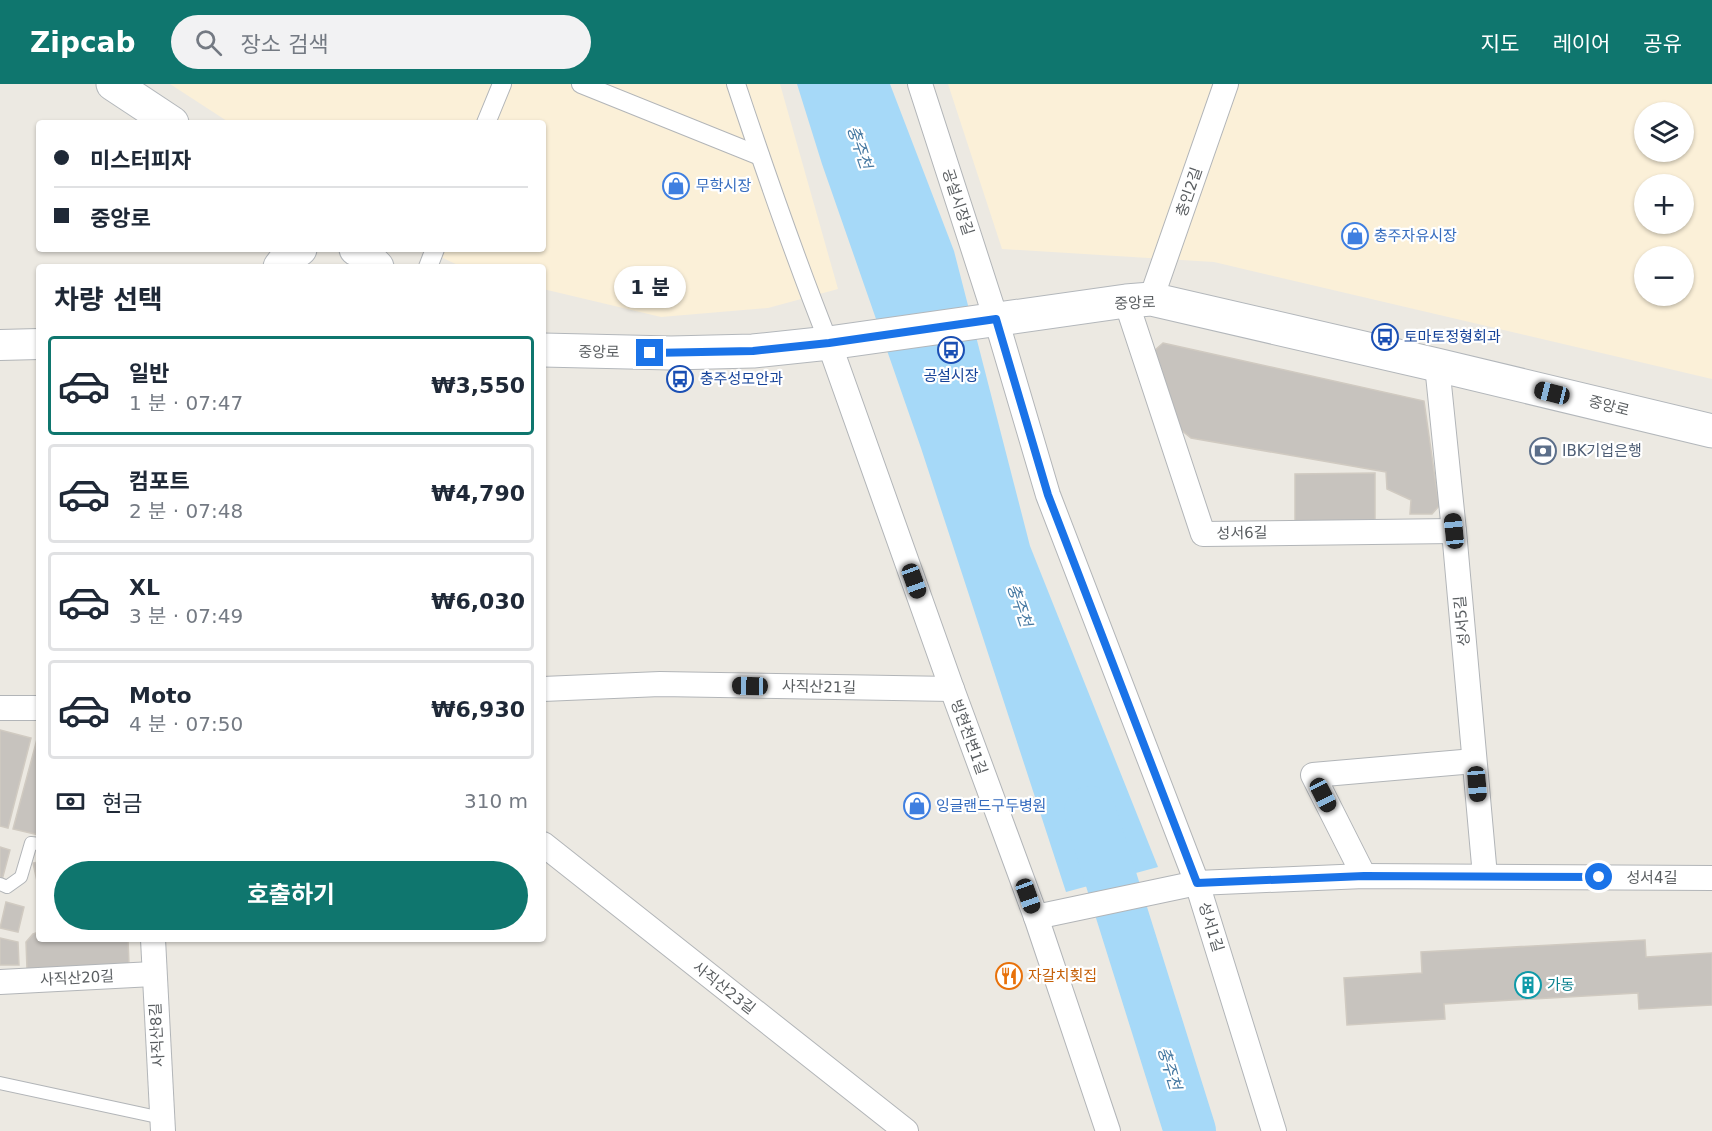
<!DOCTYPE html>
<html lang="ko">
<head>
<meta charset="utf-8">
<style>
	body { margin:0; font-family:"DejaVu Sans","Noto Sans KR",sans-serif; background:#f2f2f3; color:#1f2937; height:100vh; display:flex; flex-direction:column; font-size:22px; white-space:nowrap }
	* { box-sizing:border-box; margin:0 }
	p { font-size:20px; color:#747a83 }
	.icon { flex:none; width:33px; height:33px; fill:none; stroke:currentColor; stroke-width:2; stroke-linecap:round; stroke-linejoin:round }
	.map { position:relative; flex:1; overflow:hidden }
	.sheet { position:absolute; left:36px; top:180px; width:510px; height:678px; display:flex; flex-direction:column; background:#fff; border-radius:6px; box-shadow:0 2px 4px #0004 }
	.sheet>* { flex:none }
	.top-card { position:absolute; left:36px; top:36px; width:510px; height:132px; border-radius:6px; box-shadow:0 2px 4px #0004; display:grid; align-content:center; height:132px; padding:0 18px; background:#fff }
	.fabs { position:absolute; left:1634px; top:18px; display:grid; gap:12px }
	.fabs a { display:grid; place-items:center; width:60px; height:60px; border-radius:50%; background:#fff; box-shadow:0 2px 4px #0004; font-size:30px }
	.end { position:absolute; width:27px; height:27px; margin:-14px; border:8px solid #1a73e8; background:#fff; box-shadow:0 0 0 3px #fff }
	.from { border-radius:50% }
	.bubble { position:absolute; height:42px; border-radius:21px; background:#fff; box-shadow:0 2px 4px #0004; font-size:20px; font-weight:700; line-height:42px; text-align:center }
	.car { position:absolute; width:18px; height:36px; margin:-18px -9px; border-radius:8px; box-shadow:0 0 4px 2px #0007; background:linear-gradient(#222 24%,#8ab4d8 0 40%,#222 0 76%,#8ab4d8 0 86%,#222 0) }
	.top-card b { display:flex; align-items:center; gap:21px; height:57px; font-size:22px }
	.top-card b+b { border-top:2px solid #e0e1e3 }
	.top-card i { width:15px; height:15px; background:#1f2937 }
	ul { padding:0; list-style:none }
	li { display:flex; align-items:center; gap:18px; height:99px; margin:0 12px 9px; padding:0 6px; border:3px solid #e0e1e3; border-radius:6px }
	li div { flex:1 }
	li b { display:block; font-size:22px }
	li em { font-style:normal; font-weight:700 }
	li.current { border-color:#0f766e }
	li>.icon { width:54px; height:54px; stroke-width:1.5 }
	h2 { padding:0 18px; font-size:27px; line-height:72px }
	.pay { display:flex; align-items:center; gap:15px; height:66px; padding:0 18px; font-size:22px }
	.pay p { margin-inline-start:auto }
	.cta { display:flex; gap:12px; margin-top:auto; padding:12px 18px }
	.cta a { flex:1; height:69px; border-radius:36px; background:#0f766e; color:#fff; font-size:24px; font-weight:700; line-height:69px; text-align:center }
	header { display:flex; align-items:center; gap:36px; box-sizing:border-box; height:84px; padding:0 30px; background:#0f766e; color:#fff }
	header strong { font-size:28px }
	nav { display:flex; gap:33px; margin-inline-start:auto; font-size:21px }
	.search { width:420px; height:54px; background:#f2f2f3; display:flex; align-items:center; gap:15px; box-sizing:border-box; padding:0 21px; border-radius:33px; color:#747a83; font-size:22px }
	.map>svg:first-child { display:block }
</style>
</head>
<body>
<header>
<strong>Zipcab</strong>
<div class="search"><svg class="icon" aria-label="search" viewBox="0 0 24 24"><circle cx="10" cy="10" r="6"/><path d="M15 15l6 6"/></svg>장소 검색</div>
<nav><a>지도</a><a>레이어</a><a>공유</a></nav>
</header>
<div class="map">
<svg width="1712" height="1047" viewBox="0 0 1712 1047">
	<rect width="100%" height="100%" fill="#ece9e2"/>
	<g fill="#fbf0d8" fill-rule="evenodd">
		<path d="M170,0H780L838,205L768,224L661,233L543,205V183H462L424,165H543V39H230Z"/>
		<path d="M948,0H1712V295L1214,178L1002,165ZM1644,28H1683V68H1644ZM1644,100H1683V140H1644ZM1644,172H1683V212H1644Z"/>
	</g>
	<path fill="#a6d9f8" d="M797,0H890L954,167L1030,462L1158,783L1066,808L921,364L822,80Z"/>
	<g fill="none" stroke-linecap="round" stroke-linejoin="round">
		<path stroke="#a6d9f8" stroke-width="52" d="M1090,728L1190,1047"/>
	</g>
	<g fill="#c7c3be" stroke="#d0cac1" stroke-width="1.5">
		<path d="M1163,259L1424,317L1439,422L1432,430H1410L1411,416L1387,405L1386,388L1191,354L1174,340L1154,267Z"/>
		<path d="M1375,389V437H1295V390Z"/>
		<path d="M0,646L31,654L8,744L0,742Z"/>
		<path d="M37,655L39,656V751L13,745Z"/>
		<path d="M0,763L10,766L2,796H0Z"/>
		<path d="M39,778V806L33,779Z"/>
		<path d="M6,818L24,823L18,848L0,844Z"/>
		<path d="M39,848V855H76L78,856L128,855L129,881L27,885L26,858L33,850Z"/>
		<path d="M0,854L18,858L19,881H0Z"/>
		<path d="M1645,856L1646,873L1712,869V921L1639,925L1638,909L1444,920L1445,935L1347,941L1344,894L1422,889L1421,868Z"/>
	</g>
	<g fill="none" stroke-linecap="round" stroke-linejoin="round">
		<defs>
			<g id="service">
				<path d="M0,800L7,803L21,793L31,759L39,760"/>
				<path d="M0,999L162,1034"/>
			</g>
			<g id="pedestrian">
				<path d="M581,0L760,72"/>
				<path d="M736,0C765,87 795,174 829,259"/>
				<path d="M486,39L502,0"/>
				<path d="M428,183L435,165"/>
			</g>
			<g id="minor">
				<path d="M920,0L996,235L1048,411L1197,799L1274,1047"/>
				<path d="M1151,215L1226,0"/>
				<path d="M1126,217L1203,450L1454,447"/>
				<path d="M829,259L952,605L1036,833L1108,1047"/>
				<path d="M1437,281L1454,447L1485,792"/>
				<path d="M543,605L660,600L952,605"/>
				<path d="M0,624H39"/>
				<path d="M543,760L906,1047"/>
				<path d="M1364,792L1313,691L1474,677"/>
				<path d="M1036,833L1197,799L1364,792L1712,794"/>
				<path d="M153,855L163,1047"/>
				<path d="M0,898L153,890"/>
			</g>
			<path id="tertiary" d="M0,261L39,260"/>
			<g id="secondary">
				<path d="M113,0L172,39"/>
				<path d="M356,165L361,167L377,183"/>
				<path d="M280,183L286,175L300,165"/>
				<path d="M543,266L671,269L753,267L829,259L1126,217L1151,215L1437,281L1712,347"/>
			</g>
		</defs>
		<use href="#service" stroke="#b2b5b8" stroke-width="14"/>
		<use href="#pedestrian" stroke="#b2b5b8" stroke-width="20"/>
		<use href="#minor" stroke="#b2b5b8" stroke-width="26"/>
		<use href="#tertiary" stroke="#b2b5b8" stroke-width="32"/>
		<use href="#secondary" stroke="#b3b7bb" stroke-width="35"/>
		<use href="#service" stroke="#fff" stroke-width="12"/>
		<use href="#pedestrian" stroke="#fff" stroke-width="18"/>
		<use href="#minor" stroke="#fff" stroke-width="24"/>
		<use href="#tertiary" stroke="#fff" stroke-width="30"/>
		<use href="#secondary" stroke="#fff" stroke-width="33"/>
	</g>
	<g fill="none" stroke-linecap="round" stroke-linejoin="round">
		<path stroke="#1a73e8" stroke-width="8" d="M650,269L753,267L829,259L996,235L1048,411L1197,799L1364,792L1599,793"/>
	</g>
	<defs>
		<symbol id="shop-ring" viewBox="-11 -11 22 22"><circle r="9.5" fill="#fff" stroke="#3f7fe0" stroke-width="1.5"/><path d="M-5-2.5h2.3a2.7 3.5 0 0 1 5.4 0H5L5.5 6h-11ZM-1.5-2.5h3a1.5 2.3 0 0 0-3 0Z" fill="#3f7fe0"/></symbol>
		<symbol id="bus-ring" viewBox="-11 -11 22 22"><circle r="9.5" fill="#fff" stroke="#1a4fb4" stroke-width="1.5"/><path d="M-5-6H5V4H4V6H2V4H-2V6H-4V4H-5ZM-3.5-4V0h7V-4ZM-3.5 1.2v1.5H-2V1.2ZM2 1.2v1.5H3.5V1.2Z" fill="#1a4fb4"/></symbol>
		<symbol id="bank-ring" viewBox="-11 -11 22 22"><circle r="9.5" fill="#fff" stroke="#5c6f8a" stroke-width="1.5"/><path d="M-6-4H6V4H-6ZM0-2.3a2.3 2.3 0 1 0 0 4.6a2.3 2.3 0 1 0 0-4.6Z" fill="#5c6f8a"/></symbol>
		<symbol id="restaurant-ring" viewBox="-11 -11 22 22"><circle r="9.5" fill="#fff" stroke="#e8710a" stroke-width="1.5"/><path d="M-5-6h1v4h1v-4h1v4h1v-4h1v5L-1.5 .5V6h-2V.5L-5-1ZM5-6V6H3V1.5H1.5Q1.5-4 5-6Z" fill="#e8710a"/></symbol>
		<symbol id="building-ring" viewBox="-11 -11 22 22"><circle r="9.5" fill="#fff" stroke="#0f9aa8" stroke-width="1.5"/><path d="M-4-6H4V6H1V3H-1V6H-4ZM-2.5-4.3h1.7v1.8h-1.7ZM.8-4.3h1.7v1.8H.8ZM-2.5-1h1.7V.8h-1.7ZM.8-1h1.7V.8H.8Z" fill="#0f9aa8"/></symbol>
	</defs>
	<g fill-rule="evenodd">
		<use href="#shop-ring" x="661" y="87" width="30" height="30"/>
		<use href="#shop-ring" x="1340" y="137" width="30" height="30"/>
		<use href="#bus-ring" x="1370" y="238" width="30" height="30"/>
		<use href="#bus-ring" x="936" y="251" width="30" height="30"/>
		<use href="#bus-ring" x="665" y="280" width="30" height="30"/>
		<use href="#bank-ring" x="1528" y="352" width="30" height="30"/>
		<use href="#shop-ring" x="902" y="707" width="30" height="30"/>
		<use href="#restaurant-ring" x="994" y="877" width="30" height="30"/>
		<use href="#building-ring" x="1513" y="886" width="30" height="30"/>
	</g>
	<g text-anchor="middle" stroke-width="4.5" stroke-linejoin="round" paint-order="stroke">
		<g font-size="15" fill="#366cbe" stroke="#fff" text-anchor="start">
			<text x="696" y="107">무학시장</text>
			<text x="1374" y="157">충주자유시장</text>
			<text x="936" y="727">잉글랜드구두병원</text>
		</g>
		<g font-size="15" fill="#5a5e61" stroke="#fff">
			<text transform="translate(1189 108) rotate(-71)" y="5">충인2길</text>
			<text transform="translate(958 118) rotate(72)" y="5">공설시장길</text>
			<text transform="translate(1135 219) rotate(-2)" y="5">중앙로</text>
			<text transform="translate(599 268) rotate(1)" y="5">중앙로</text>
			<text transform="translate(1609 322) rotate(14)" y="5">중앙로</text>
			<text transform="translate(1242 449) rotate(-1)" y="5">성서6길</text>
			<text transform="translate(1462 537) rotate(-95)" y="5">성서5길</text>
			<text transform="translate(819 603) rotate(1)" y="5">사직산21길</text>
			<text transform="translate(969 653) rotate(70)" y="5">빙현천변1길</text>
			<text x="1652" y="799">성서4길</text>
			<text transform="translate(1211 843) rotate(73)" y="5">성서1길</text>
			<text transform="translate(77 894) rotate(-3)" y="5">사직산20길</text>
			<text transform="translate(724 904) rotate(38)" y="5">사직산23길</text>
			<text transform="translate(157 951) rotate(-93)" y="5">사직산8길</text>
		</g>
		<g font-size="15" fill="#164399" stroke="#fff" text-anchor="start">
			<text x="1404" y="258">토마토정형회과</text>
			<text x="951" y="297" text-anchor="middle">공설시장</text>
			<text x="700" y="300">충주성모안과</text>
		</g>
		<g font-size="15" fill="#4e5e75" stroke="#fff" text-anchor="start">
			<text x="1562" y="372">IBK기업은행</text>
		</g>
		<g font-size="15" fill="#c56008" stroke="#fff" text-anchor="start">
			<text x="1028" y="897">자갈치횟집</text>
		</g>
		<g font-size="15" fill="#0d838f" stroke="#fff" text-anchor="start">
			<text x="1547" y="906">가동</text>
		</g>
		<g font-size="16" font-style="italic" fill="#4276a0" stroke="#fff">
			<text transform="translate(860 63) rotate(71)" y="6">충주천</text>
			<text transform="translate(1020 521) rotate(71)" y="6">충주천</text>
			<text transform="translate(1170 984) rotate(73)" y="6">충주천</text>
		</g>
	</g>
</svg>
<div class="fabs">
<a><svg class="icon" aria-label="layers" viewBox="0 0 24 24"><path d="M12 4l9 5-9 5-9-5zM3 14l9 5 9-5"/></svg></a>
<a>+</a>
<a>−</a>
</div>
<i class="end from" style="left:1599px;top:793px"></i>
<i class="end" style="left:650px;top:269px"></i>
<div class="bubble" style="left:614px;top:182px;width:72px">1 분</div>
<i class="car" style="left:1552px;top:309px;rotate:284deg"></i>
<i class="car" style="left:1454px;top:447px;rotate:354deg"></i>
<i class="car" style="left:914px;top:497px;rotate:160deg"></i>
<i class="car" style="left:750px;top:602px;rotate:271deg"></i>
<i class="car" style="left:1477px;top:700px;rotate:175deg"></i>
<i class="car" style="left:1323px;top:711px;rotate:153deg"></i>
<i class="car" style="left:1028px;top:812px;rotate:160deg"></i>
<div class="top-card">
<b><i class="from"></i>미스터피자</b>
<b><i></i>중앙로</b>
</div>
<section class="sheet">
<h2>차량 선택</h2>
<ul>
<li class="current"><svg class="icon" aria-label="car" viewBox="0 0 24 24"><path d="M5 17H2v-5l4-1 3-4h7l3 4 3 1v5h-3M9 17h6M6 11h13"/><circle cx="7" cy="17" r="2"/><circle cx="17" cy="17" r="2"/></svg><div><b>일반</b><p>1 분 · 07:47</p></div><em>₩3,550</em></li>
<li><svg class="icon" aria-label="car" viewBox="0 0 24 24"><path d="M5 17H2v-5l4-1 3-4h7l3 4 3 1v5h-3M9 17h6M6 11h13"/><circle cx="7" cy="17" r="2"/><circle cx="17" cy="17" r="2"/></svg><div><b>컴포트</b><p>2 분 · 07:48</p></div><em>₩4,790</em></li>
<li><svg class="icon" aria-label="car" viewBox="0 0 24 24"><path d="M5 17H2v-5l4-1 3-4h7l3 4 3 1v5h-3M9 17h6M6 11h13"/><circle cx="7" cy="17" r="2"/><circle cx="17" cy="17" r="2"/></svg><div><b>XL</b><p>3 분 · 07:49</p></div><em>₩6,030</em></li>
<li><svg class="icon" aria-label="car" viewBox="0 0 24 24"><path d="M5 17H2v-5l4-1 3-4h7l3 4 3 1v5h-3M9 17h6M6 11h13"/><circle cx="7" cy="17" r="2"/><circle cx="17" cy="17" r="2"/></svg><div><b>Moto</b><p>4 분 · 07:50</p></div><em>₩6,930</em></li>
</ul>
<div class="pay"><svg class="icon" aria-label="cash" viewBox="0 0 24 24"><path d="M3 7h18v10H3z"/><circle cx="12" cy="12" r="2"/></svg>현금<p>310 m</p></div>
<div class="cta"><a>호출하기</a></div>
</section>
</div>
</body>
</html>
